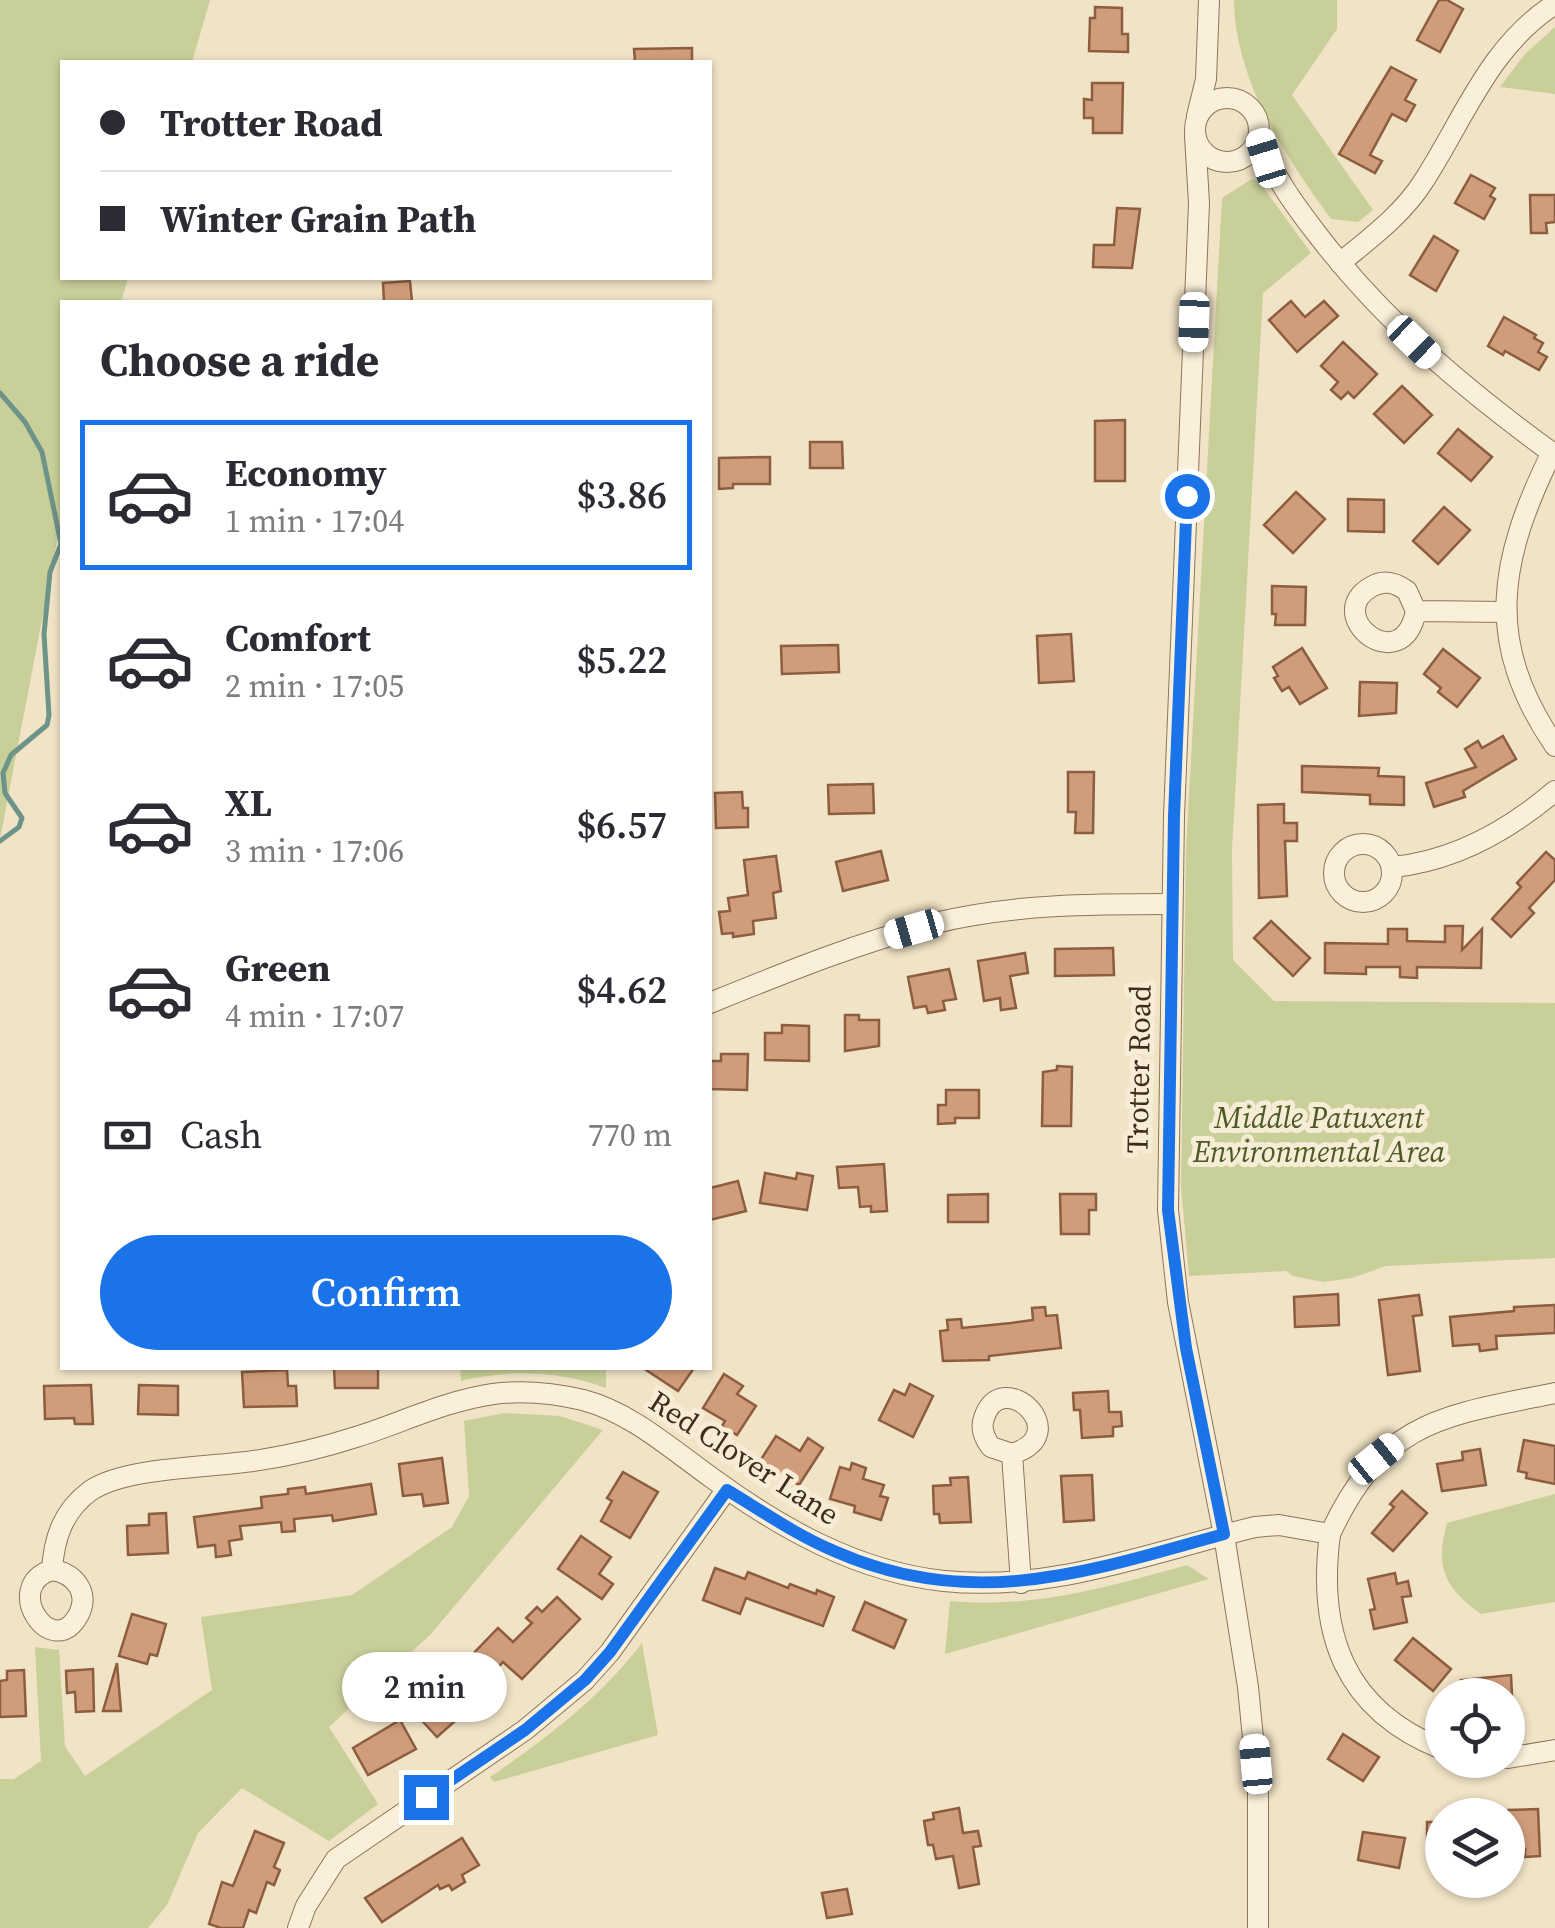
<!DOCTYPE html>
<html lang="en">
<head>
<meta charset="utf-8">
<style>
	body { margin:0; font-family:"Source Serif 4",serif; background:#f7f7f7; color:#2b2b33; height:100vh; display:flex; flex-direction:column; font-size:38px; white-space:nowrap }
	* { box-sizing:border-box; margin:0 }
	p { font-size:32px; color:#7c7c81 }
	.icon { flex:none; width:55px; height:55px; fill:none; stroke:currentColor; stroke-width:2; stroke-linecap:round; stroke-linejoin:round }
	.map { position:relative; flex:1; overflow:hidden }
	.drawer { position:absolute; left:60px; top:300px; width:652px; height:1070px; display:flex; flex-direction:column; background:#fff; border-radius:0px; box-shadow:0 2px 8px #0004 }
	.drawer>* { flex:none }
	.hud { position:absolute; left:60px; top:60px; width:652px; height:220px; border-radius:0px; box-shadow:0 2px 8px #0004; display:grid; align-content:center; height:220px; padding:0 40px; background:#fff }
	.fabs { position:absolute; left:1425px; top:1678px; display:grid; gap:20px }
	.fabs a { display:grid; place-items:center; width:100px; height:100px; border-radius:50%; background:#fff; box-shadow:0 2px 8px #0004; font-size:50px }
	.end { position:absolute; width:45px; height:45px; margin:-22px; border:12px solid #1a73e8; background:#fff; box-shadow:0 0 0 5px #fff }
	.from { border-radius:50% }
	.bubble { position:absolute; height:70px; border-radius:35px; background:#fff; box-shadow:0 2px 8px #0004; font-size:32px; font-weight:600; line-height:70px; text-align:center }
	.car { position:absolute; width:30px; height:60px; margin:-30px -15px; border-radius:12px; box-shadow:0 0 8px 2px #0007; background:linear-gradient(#fff 24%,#345 0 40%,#fff 0 76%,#345 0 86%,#fff 0) }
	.hud b { display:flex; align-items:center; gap:35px; height:95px; font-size:38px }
	.hud b+b { border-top:2px solid #e1e1e2 }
	.hud i { width:25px; height:25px; background:#2b2b33 }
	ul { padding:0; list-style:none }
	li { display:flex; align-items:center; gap:30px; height:150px; margin:0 20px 15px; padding:0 20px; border:5px solid transparent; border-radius:0px }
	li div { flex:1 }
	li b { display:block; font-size:38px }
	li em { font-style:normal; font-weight:600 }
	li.on { border-color:#1a73e8 }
	li>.icon { width:90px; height:90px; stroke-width:1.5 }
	h2 { padding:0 40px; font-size:45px; line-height:120px }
	.pay { display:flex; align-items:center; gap:25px; height:110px; padding:0 40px; font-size:38px }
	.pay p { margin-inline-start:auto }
	.action { display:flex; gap:20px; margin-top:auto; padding:20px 40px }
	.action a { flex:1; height:115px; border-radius:60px; background:#1a73e8; color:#fff; font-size:40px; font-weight:600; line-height:115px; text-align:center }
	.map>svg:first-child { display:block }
</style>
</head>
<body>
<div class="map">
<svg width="1555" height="1928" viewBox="0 0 1555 1928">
	<rect width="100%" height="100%" fill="#f0e3c6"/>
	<g fill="#c9cf99">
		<path d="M0,0H210L192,62H62V278H128L121,302H62V515L0,839Z"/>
		<path d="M1234,0H1337V29L1292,95L1373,210L1358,222L1331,219C1285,156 1235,80 1234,0Z"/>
		<path d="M1555,27V94L1500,87L1525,54Z"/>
		<path d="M1252,179L1261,184L1311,253L1263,293L1232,850L1233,960L1274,1001L1555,1003V1258L1386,1266L1352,1278L1323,1282L1293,1276L1286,1271L1189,1276L1181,1186L1186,850L1222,198Z"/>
		<path d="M460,1368H606V1388C559,1371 510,1369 461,1381Z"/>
		<path d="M504,1413L560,1416L603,1430L430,1635L329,1727L378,1804L329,1841L242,1788L198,1833L167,1905L148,1928H0V1779H14L41,1761L35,1647L59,1650L65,1746L85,1776L212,1690L201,1617L352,1595L452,1527L469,1496L464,1421Z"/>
		<path d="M1555,1494V1602L1481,1614C1444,1588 1435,1567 1447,1523Z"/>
		<path d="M1187,1565L1209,1579L945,1654L950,1601C1033,1609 1108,1587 1187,1565Z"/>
		<path d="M642,1643L658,1735L494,1782L490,1777C547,1738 600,1698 642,1643Z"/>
	</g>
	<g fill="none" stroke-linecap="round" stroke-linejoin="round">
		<path stroke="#6e9389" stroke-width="5" d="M0,393L25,422L42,452L61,544L50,572L44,634L49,715L47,725L11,755L3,773L5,793L22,818L19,827L0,841"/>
	</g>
	<g fill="#d09d7b" stroke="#8d5d3f" stroke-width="2.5">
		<path d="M1439,0H1447L1463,9L1440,52L1417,40Z"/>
		<path d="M1095,7L1122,8V34H1128V52L1089,51L1090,18H1095Z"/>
		<path d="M692,48V62H635L634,49Z"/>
		<path d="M1391,67L1416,80L1405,100L1415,105L1406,121L1392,114L1370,155L1382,161L1375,173L1339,154Z"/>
		<path d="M1092,83H1123L1122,133H1093V118H1084V99L1092,100Z"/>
		<path d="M1471,175L1495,188L1490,196L1495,199L1484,219L1455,203Z"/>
		<path d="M1530,195H1555V222L1546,223L1547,233H1531Z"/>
		<path d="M1117,208L1140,209L1132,268L1093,267L1094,245H1114Z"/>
		<path d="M1434,236L1458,251L1436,291L1410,275Z"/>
		<path d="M410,281L412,302H384L383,283Z"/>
		<path d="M1291,301L1305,317L1324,301L1338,316L1297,352L1269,320Z"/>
		<path d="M1504,317L1536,335L1534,338L1543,343L1538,352L1547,357L1539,370L1505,351L1503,355L1488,346Z"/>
		<path d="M1343,342L1377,374L1354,398L1348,392L1341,399L1331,390L1338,382L1321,366Z"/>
		<path d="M1402,386L1432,415L1404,443L1374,414Z"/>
		<path d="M1125,420V481H1095V421Z"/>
		<path d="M1458,429L1492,457L1471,481L1438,453Z"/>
		<path d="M810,442H842L843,468H810Z"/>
		<path d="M770,457V484H733V488L719,489V458Z"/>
		<path d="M1296,492L1325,519L1293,553L1264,525Z"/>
		<path d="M1348,499L1384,500V532L1348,531Z"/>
		<path d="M1444,507L1470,530L1438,564L1413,541Z"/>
		<path d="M1272,586L1306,587L1305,625H1275L1276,614H1272Z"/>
		<path d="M1071,634L1074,681L1039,683L1037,636Z"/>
		<path d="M838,645L839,672L782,674L781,646Z"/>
		<path d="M1302,648L1327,688L1300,704L1289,687L1282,691L1274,678L1278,676L1273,667Z"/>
		<path d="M1443,649L1480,678L1457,707L1438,692L1441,688L1424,674Z"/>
		<path d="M1360,682L1397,683L1396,713L1359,716Z"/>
		<path d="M1503,736L1516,759L1463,791L1465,797L1434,807L1426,783L1476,767L1465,749L1478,741L1482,748Z"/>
		<path d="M1302,766L1379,768L1378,776L1404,777V805L1370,804V795L1302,792Z"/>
		<path d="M1068,772H1094L1093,833H1075L1076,812H1068Z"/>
		<path d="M873,784L874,813L829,814L828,785Z"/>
		<path d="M742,792L743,808H748V827L716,828L715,793Z"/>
		<path d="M1284,804V823H1297V841H1285L1287,896L1259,898L1258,805Z"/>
		<path d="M881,851L888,880L843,891L836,862Z"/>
		<path d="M1546,852L1555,860V880L1529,908L1534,913L1511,937L1492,919L1521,887L1517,883Z"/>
		<path d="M776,856L781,891L773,893L776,918L753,921L754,934L733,937V933L722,934L719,912L730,911L728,898L748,895L744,860Z"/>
		<path d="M1271,921L1310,958L1293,976L1254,938Z"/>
		<path d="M1445,926H1463L1462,950L1482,929L1481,968L1417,967V978L1400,977V967H1366V974L1325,973V943L1388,944V929H1407V941L1445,942Z"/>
		<path d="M1113,948L1114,975L1055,976V949Z"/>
		<path d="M1025,953L1028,973L1010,976L1016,1008L1001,1010L1000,998L984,1001L978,961Z"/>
		<path d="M949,969L956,999L943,1001L945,1010L928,1013L926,1006L914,1008L908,977Z"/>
		<path d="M845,1015H859V1020H879V1046L845,1051Z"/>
		<path d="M782,1025L809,1026V1061L765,1060V1033H782Z"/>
		<path d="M721,1054H748L747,1090L710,1089V1061H721Z"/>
		<path d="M1057,1066L1072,1067L1071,1126H1042L1043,1072L1057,1070Z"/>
		<path d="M946,1090H979V1118H955V1123L938,1124V1105H946Z"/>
		<path d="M884,1164L887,1211L871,1212V1206L860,1207L858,1187L839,1188L837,1167Z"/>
		<path d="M765,1173L796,1179L797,1173L813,1176L807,1210L760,1203Z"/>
		<path d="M738,1181L746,1211L710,1220V1188Z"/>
		<path d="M988,1194V1222H948V1195Z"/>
		<path d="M1060,1194H1096V1210H1089V1234H1061Z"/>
		<path d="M1338,1294L1339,1325L1295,1327L1294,1297Z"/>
		<path d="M1419,1295L1422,1315L1413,1316L1420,1371L1388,1375L1379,1300Z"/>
		<path d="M1555,1305V1333L1496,1336L1497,1349L1480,1351L1479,1344L1453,1346L1450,1317L1514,1311V1307Z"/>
		<path d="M1045,1307L1046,1316L1057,1315L1061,1348L989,1356V1360L943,1361L940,1331L948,1330L947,1320L961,1319L962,1328L1011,1323L1033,1320L1032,1308Z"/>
		<path d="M334,1368H378V1388H335Z"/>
		<path d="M643,1368H694L678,1391Z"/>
		<path d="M287,1370L288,1386H296L297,1406L244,1407L242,1372Z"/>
		<path d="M724,1374L743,1386L737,1394L756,1406L737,1435L722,1426L725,1421L703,1408Z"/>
		<path d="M910,1384L933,1396L913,1437L879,1420L894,1390L905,1395Z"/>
		<path d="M91,1385L93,1424H75L74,1418L45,1419L44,1386Z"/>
		<path d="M139,1385L178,1386V1415L138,1414Z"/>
		<path d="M1108,1391L1109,1412H1121L1122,1426L1113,1427V1436L1082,1438L1080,1410H1074L1073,1393Z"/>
		<path d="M776,1436L800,1451L808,1438L823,1448L799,1485L760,1461Z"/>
		<path d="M1524,1440L1555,1446V1484L1526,1478L1527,1473L1518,1471Z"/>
		<path d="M1480,1449L1486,1485L1442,1491L1437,1464L1463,1460L1462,1452Z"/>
		<path d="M442,1458L448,1503L424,1506L422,1494L403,1496L399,1464Z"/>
		<path d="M852,1463L866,1468L863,1479L884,1485L880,1496L888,1498L881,1520L854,1512L855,1506L830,1499L840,1467L850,1470Z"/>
		<path d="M623,1472L658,1492L630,1538L601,1521L612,1501L607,1498Z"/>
		<path d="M1092,1475L1094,1520L1064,1522L1061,1476Z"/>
		<path d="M968,1477L971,1522L940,1523L939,1514H934L933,1486L951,1485L950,1478Z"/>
		<path d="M371,1484L376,1514L333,1521L332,1515L294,1519L295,1531L282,1532L281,1522L240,1526L242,1539L229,1541L231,1555L216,1557L215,1545L198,1547L194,1517L262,1508L261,1497L288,1494V1489L305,1487L306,1494Z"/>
		<path d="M1402,1491L1427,1513L1393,1551L1372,1533L1394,1507L1390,1504Z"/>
		<path d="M166,1513L168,1553L128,1555L127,1526L149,1525V1514Z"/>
		<path d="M581,1536L611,1557L599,1574L613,1584L602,1599L558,1569Z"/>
		<path d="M715,1568L745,1579L748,1572L788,1588L790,1584L816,1594L817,1590L834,1597L823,1626L746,1598L740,1614L703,1600Z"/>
		<path d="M1395,1573L1397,1584L1408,1581L1411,1596L1402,1597L1407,1622L1374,1629L1370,1610L1375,1609L1368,1579Z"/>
		<path d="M557,1597L580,1619L522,1679L503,1662L490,1676L470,1657L498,1628L513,1642L532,1623L526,1618L537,1607L542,1612Z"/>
		<path d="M865,1602L906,1620L894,1648L853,1630Z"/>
		<path d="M132,1614L166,1624L157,1656L150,1654L147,1664L119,1656Z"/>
		<path d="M1413,1638L1451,1669L1433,1691L1395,1660Z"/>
		<path d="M117,1663L121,1711H103Z"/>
		<path d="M93,1669L94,1711L76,1712L75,1692L67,1693L66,1671Z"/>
		<path d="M24,1670L26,1716L0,1717V1681L7,1680V1671Z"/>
		<path d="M1511,1675L1512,1695H1462L1461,1680Z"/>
		<path d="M464,1685L478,1701L437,1737L414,1712L422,1708L414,1698L426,1688L433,1696L444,1686L452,1695Z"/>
		<path d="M400,1720L416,1749L368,1775L353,1748Z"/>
		<path d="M1343,1734L1379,1757L1363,1781L1328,1759Z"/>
		<path d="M959,1808L963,1833L978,1831L981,1846L973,1847L979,1884L959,1888L953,1856L936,1859L933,1845H928L924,1821L934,1819L933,1813Z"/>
		<path d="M1538,1809L1540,1856L1525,1857V1849H1508V1810Z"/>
		<path d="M1427,1822H1442V1852L1427,1853Z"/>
		<path d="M255,1831L284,1843L274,1867L280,1870L274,1885L267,1882L256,1913L249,1910L243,1928H221L209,1924L222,1882L233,1886Z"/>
		<path d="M1363,1832L1405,1838L1399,1868L1358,1860Z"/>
		<path d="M462,1838L479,1865L462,1875L465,1882L452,1890L449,1885L440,1889L438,1885L382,1922L365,1898Z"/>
		<path d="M847,1889L852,1914L827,1918L822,1893Z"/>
	</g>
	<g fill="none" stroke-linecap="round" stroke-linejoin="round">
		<defs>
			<g id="minor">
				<circle cx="1227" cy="130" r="32"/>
				<path d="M1197,116L1206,79L1209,0"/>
				<path d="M1259,135C1271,173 1293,203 1317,234C1384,322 1466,390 1555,455"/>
				<path d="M1195,136L1199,203L1174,816L1168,1210L1178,1302L1224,1535L1248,1687L1258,1789V1928"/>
				<path d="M1340,263C1369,239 1402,215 1423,182C1464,119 1489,46 1555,4"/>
				<path d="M1552,452C1499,560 1483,641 1555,746"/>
				<path d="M1416,611L1407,591C1396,583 1384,579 1371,587C1321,615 1402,681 1416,611L1506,612"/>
				<circle cx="1363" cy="873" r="29"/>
				<path d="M1393,867C1453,861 1509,830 1555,791"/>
				<path d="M710,1003C784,973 857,943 935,923C1013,904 1093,904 1172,904"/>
				<path d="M1012,1454C1077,1434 1001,1364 984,1418C980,1429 984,1438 991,1447L1012,1454L1021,1583"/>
				<path d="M1330,1534C1317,1633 1344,1710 1442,1749"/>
				<path d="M52,1570C74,1573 90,1592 79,1614C53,1664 0,1586 52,1570C54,1538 63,1511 90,1491C126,1466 214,1468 260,1460C292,1455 325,1447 356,1437C401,1423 445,1401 493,1394C524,1390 553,1393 583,1400C632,1413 671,1449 712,1478C780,1528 858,1572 944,1581C1053,1592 1152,1552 1255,1527L1279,1525L1330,1534C1383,1420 1442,1416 1555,1393"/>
				<path d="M1508,1758L1555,1750"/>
				<path d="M298,1928L306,1906L336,1859L525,1730L585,1680L610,1652L727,1489"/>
			</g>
		</defs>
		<use href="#minor" stroke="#8d755b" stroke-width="22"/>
		<use href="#minor" stroke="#faf0da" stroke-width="20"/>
	</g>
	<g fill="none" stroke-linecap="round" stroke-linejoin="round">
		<path stroke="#1a73e8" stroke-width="12" d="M426,1797L525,1730L585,1680L610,1652L727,1490C762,1511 796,1535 834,1551C972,1612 1088,1572 1224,1534L1186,1348L1168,1210L1174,816L1187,496"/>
	</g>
	<g text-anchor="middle" stroke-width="10" stroke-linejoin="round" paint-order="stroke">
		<g font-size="30" fill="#3c2d1f" stroke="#f7edd6">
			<text transform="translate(1139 1069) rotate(-89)" y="10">Trotter Road</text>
			<text transform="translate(744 1458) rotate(33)" y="10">Red Clover Lane</text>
		</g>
		<g font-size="30" font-style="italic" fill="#4d5a25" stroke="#f7edd6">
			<text x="1319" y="1128">Middle Patuxent<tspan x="1319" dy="34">Environmental Area</tspan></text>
		</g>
	</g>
</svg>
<div class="fabs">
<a><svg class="icon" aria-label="locate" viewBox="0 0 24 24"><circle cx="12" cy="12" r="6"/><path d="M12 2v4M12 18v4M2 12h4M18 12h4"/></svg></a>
<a><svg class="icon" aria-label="layers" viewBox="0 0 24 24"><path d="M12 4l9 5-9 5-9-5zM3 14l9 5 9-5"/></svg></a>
</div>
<i class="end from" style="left:1187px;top:496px"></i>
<i class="end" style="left:426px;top:1797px"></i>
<div class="bubble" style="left:342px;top:1652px;width:165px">2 min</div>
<i class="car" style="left:1266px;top:158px;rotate:343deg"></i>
<i class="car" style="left:1194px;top:322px;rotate:182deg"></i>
<i class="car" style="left:1414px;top:342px;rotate:134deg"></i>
<i class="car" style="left:914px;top:929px;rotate:254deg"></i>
<i class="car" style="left:1376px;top:1459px;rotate:51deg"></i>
<i class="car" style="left:1256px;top:1764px;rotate:355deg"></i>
<div class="hud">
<b><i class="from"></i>Trotter Road</b>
<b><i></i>Winter Grain Path</b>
</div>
<section class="drawer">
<h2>Choose a ride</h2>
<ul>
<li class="on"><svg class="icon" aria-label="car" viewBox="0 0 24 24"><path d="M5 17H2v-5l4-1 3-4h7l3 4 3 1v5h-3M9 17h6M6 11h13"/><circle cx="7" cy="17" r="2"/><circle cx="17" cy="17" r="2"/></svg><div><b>Economy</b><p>1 min · 17:04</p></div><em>$3.86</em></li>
<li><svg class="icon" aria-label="car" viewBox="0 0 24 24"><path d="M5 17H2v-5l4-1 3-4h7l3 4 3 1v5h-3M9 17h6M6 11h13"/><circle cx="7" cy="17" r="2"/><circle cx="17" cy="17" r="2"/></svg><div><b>Comfort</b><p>2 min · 17:05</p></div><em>$5.22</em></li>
<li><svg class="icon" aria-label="car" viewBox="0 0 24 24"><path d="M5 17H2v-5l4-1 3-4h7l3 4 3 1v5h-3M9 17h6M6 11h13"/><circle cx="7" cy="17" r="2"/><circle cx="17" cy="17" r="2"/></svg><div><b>XL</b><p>3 min · 17:06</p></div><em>$6.57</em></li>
<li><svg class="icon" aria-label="car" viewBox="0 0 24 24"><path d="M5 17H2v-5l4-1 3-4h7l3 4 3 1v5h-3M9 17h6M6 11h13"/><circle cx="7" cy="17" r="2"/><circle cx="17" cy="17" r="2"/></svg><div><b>Green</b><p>4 min · 17:07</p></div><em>$4.62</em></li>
</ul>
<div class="pay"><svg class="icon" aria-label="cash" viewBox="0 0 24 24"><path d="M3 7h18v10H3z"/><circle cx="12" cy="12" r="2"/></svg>Cash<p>770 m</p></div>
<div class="action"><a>Confirm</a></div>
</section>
</div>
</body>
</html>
